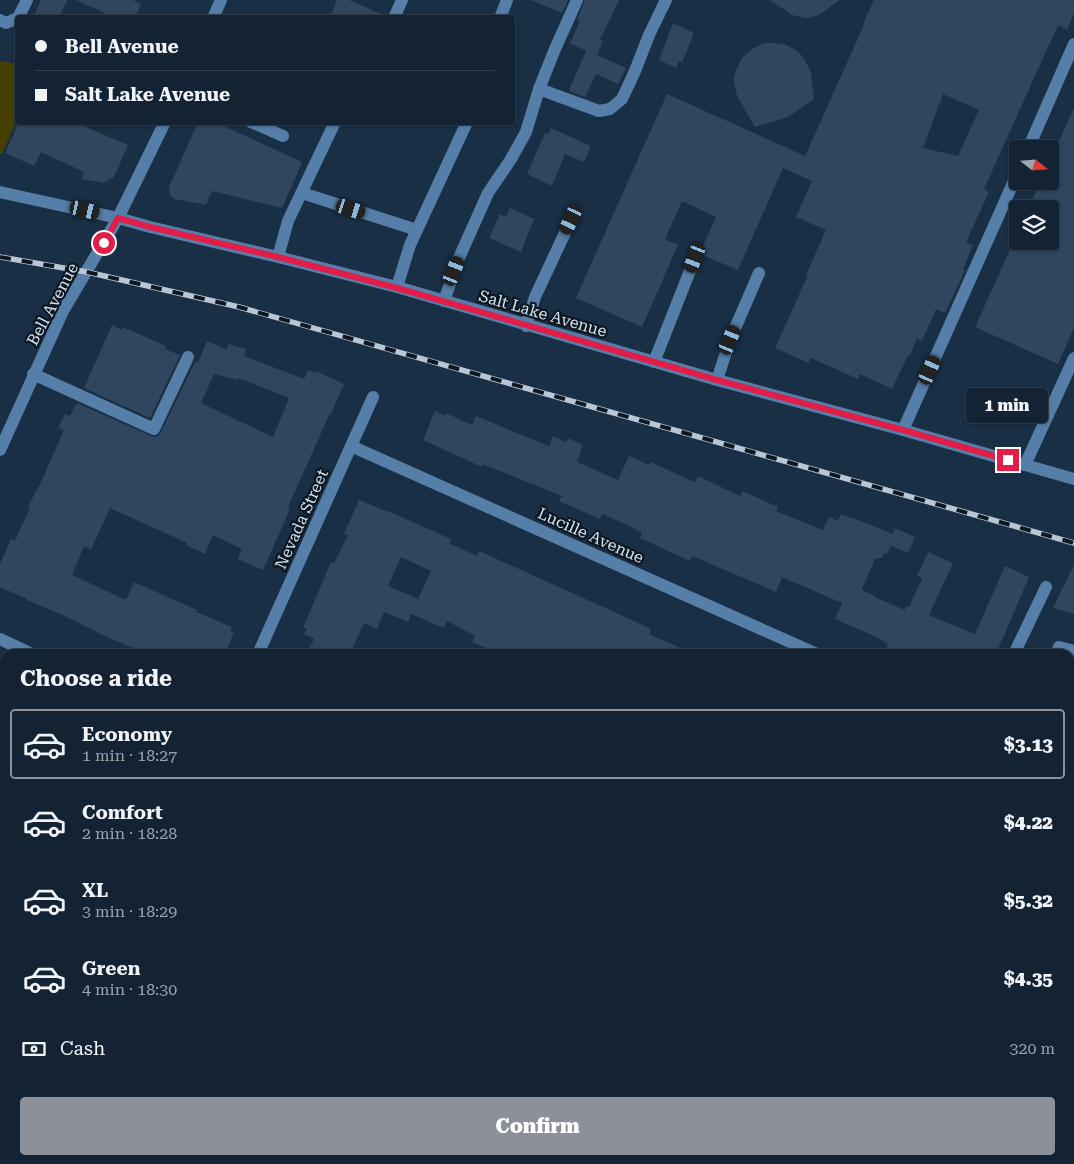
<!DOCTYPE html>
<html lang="en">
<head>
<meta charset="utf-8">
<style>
	body { margin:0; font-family:"Roboto Serif",serif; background:#1c2b3c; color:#f1f3f6; height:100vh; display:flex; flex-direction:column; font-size:19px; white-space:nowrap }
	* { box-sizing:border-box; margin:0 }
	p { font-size:16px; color:#9da4ac }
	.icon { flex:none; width:28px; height:28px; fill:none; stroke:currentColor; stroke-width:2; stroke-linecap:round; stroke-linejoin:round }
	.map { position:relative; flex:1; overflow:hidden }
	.panel { position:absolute; left:0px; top:649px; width:1075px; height:516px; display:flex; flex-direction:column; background:#132334; border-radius:15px 15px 0 0; box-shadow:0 1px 4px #0004,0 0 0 1px #32404f }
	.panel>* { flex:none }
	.hud { position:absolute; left:15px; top:15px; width:500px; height:110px; border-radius:5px; box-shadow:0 1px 4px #0004,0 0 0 1px #32404f; display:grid; align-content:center; height:110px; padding:0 20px; background:#132334 }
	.needle { width:32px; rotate:107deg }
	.fabs { position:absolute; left:1009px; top:140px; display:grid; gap:10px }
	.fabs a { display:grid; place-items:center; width:50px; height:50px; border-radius:5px; background:#132334; box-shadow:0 1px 4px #0004,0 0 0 1px #32404f; font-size:25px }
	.end { position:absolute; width:22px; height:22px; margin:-11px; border:6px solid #e11d48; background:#fff; box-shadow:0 0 0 2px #fff }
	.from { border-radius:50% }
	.bubble { position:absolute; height:35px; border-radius:5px; background:#132334; box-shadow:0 1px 4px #0004,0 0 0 1px #32404f; font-size:16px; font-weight:800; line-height:35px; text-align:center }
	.car { position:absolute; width:15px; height:30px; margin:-15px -8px; border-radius:6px; box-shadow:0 0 4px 1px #0007; background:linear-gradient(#222 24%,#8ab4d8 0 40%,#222 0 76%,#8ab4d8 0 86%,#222 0) }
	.hud b { display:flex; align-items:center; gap:18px; height:48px; font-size:19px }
	.hud b+b { border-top:1px solid #32404f }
	.hud i { width:12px; height:12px; background:#f1f3f6 }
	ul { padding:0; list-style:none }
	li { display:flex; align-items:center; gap:15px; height:70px; margin:0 10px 8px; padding:0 10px; border:2px solid transparent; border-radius:5px }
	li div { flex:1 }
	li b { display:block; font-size:19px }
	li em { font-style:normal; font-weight:800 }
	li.current { border-color:#8c9099 }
	li>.icon { width:45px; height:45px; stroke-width:1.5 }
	h2 { padding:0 20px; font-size:22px; line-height:60px }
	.pay { display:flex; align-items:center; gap:12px; height:55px; padding:0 20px; font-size:19px }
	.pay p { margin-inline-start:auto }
	.action { display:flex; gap:10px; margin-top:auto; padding:10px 20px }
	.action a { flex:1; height:58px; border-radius:5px; background:#8c9099; color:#fff; font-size:20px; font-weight:800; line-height:58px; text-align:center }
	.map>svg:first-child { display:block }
</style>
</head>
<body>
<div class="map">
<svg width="1074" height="1164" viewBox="0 0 1074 1164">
	<rect width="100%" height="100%" fill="#192f45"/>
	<path fill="#463f02" d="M0,61L18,64L17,119L2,154H0Z"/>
	<g fill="#30465e" fill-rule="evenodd">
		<path d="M41,0H67L59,18H33Z"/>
		<path d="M76,0H133L141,4L135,18H103L105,13Z"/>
		<path d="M337,0H349L386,16V18H330Z"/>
		<path d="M531,0H568L562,13Z"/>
		<path d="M585,0H619L600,40L603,41L597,55L626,68L618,84L596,74L585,97L569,91L570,90H569L586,51L570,43L580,21L577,20Z"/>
		<path d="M770,0H840L820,14L816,16L806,18L792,15Z"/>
		<path d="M874,0H1074V13L1067,30L1058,25L984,189L989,192L966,242L973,245L963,269L965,270L945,313L936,309L922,341L917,338L910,356L908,355L892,389L860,374L858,379L811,358L808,363L775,348L808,275H806L826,230L796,217L812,181L783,168L738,270L702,255L700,252L716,217L682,201L665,239L678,245L642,327L576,298L667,94L805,156L864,25L863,24ZM943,94L979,110L958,156L923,148Z"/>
		<path d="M673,23L694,33L682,63L679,61L676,68L659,60Z"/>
		<path d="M764,43H771L784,44L796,50L801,55L805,60L811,73L814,99L788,117L755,127L737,96L734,83V77L736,70L742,58L752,49Z"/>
		<path d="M1074,108V328L1058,364L975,327L1014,241H1050V209H1028L1041,181H1050V161Z"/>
		<path d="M19,122H74L128,145L114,177L104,183L81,179L84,172L41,152L34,166L5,153Z"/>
		<path d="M198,122H215L300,161L299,162L302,163L282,208L212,191L206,205L175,199L170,195L169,190L170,185Z"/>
		<path d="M551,128L591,146L584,162L565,154L552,186L527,174L545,133L548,134Z"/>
		<path d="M510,208L534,219L521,252L489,238L500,214L506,217Z"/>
		<path d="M112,325L122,330L123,327L166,346L165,349L180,355L150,418L84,388Z"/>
		<path d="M207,341L227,350L228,344L246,349L244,356L304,379L308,370L315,373L316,371L344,384L331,414L330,413L288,507L290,509L263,570L238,559L242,549L213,535L205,554L186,545L187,543L110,508L91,550L84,546L72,575L126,600L134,582L197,610L196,612L232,627L230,631L234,632L225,654H146L103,635L67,617L27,600V599L0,587V564L11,539L15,541L30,508L28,507L38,487H39L64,430L58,428L65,414L70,416L77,403L151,436L154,437L158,436L161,432L195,362L198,363ZM214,374L237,380L238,378L289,398L273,437L201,403Z"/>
		<path d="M435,411L445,416L446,413L472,425L476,416L549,446L553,436L566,442L568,438L583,445L577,462L618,480L629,456L649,465L650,462L695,482L698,476L740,496L742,491L778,507L776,511L823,530L829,517L838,521L841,514L851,518V517L893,534L895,528L915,537L908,553L891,546L887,554L884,553L882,558L880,557L879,559L875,558L862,590L875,596L874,597L905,610L906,606L909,607L922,578L917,576L928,552L953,563L929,615L975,634L1005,566L1029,577L996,654H901L886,647L888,644L881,640V639L835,619L842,603L782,577L776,592L692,556L690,561L640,538L642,533L632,527L602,514L600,519L559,501L562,496L483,464L482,467L423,440Z"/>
		<path d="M359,500L388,512V511L451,539L449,543L477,556L479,551L623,616L651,629L649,634L694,654H500L472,642L475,636L447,621L444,628L411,614L408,622L384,612L377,629L364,623L350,654H320L309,649L314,639L304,634L307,629L303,628L331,562L334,563L348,535L344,534ZM401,557L431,571L418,599L388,586Z"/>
		<path d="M1074,565V614L1053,608Z"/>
	</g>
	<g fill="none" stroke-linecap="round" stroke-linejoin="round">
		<g stroke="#557ea8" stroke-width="12">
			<path d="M18,18L27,0"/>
			<path d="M213,18L221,0"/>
			<path d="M394,18L402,0"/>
			<path d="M500,18L507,0"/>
			<path d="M0,20L6,23L18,18"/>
			<path d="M539,89L599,111L610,109L622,99L635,71L649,35L666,0"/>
			<path d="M251,122L283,136"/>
			<path d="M1028,149L1074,44"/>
			<path d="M0,192L118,218L150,227L278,257L397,287L717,380L903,430L1074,479"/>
			<path d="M302,193L417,230L410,245L397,287"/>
			<path d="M417,230L467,122"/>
			<path d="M278,257L288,221L335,122"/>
			<path d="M444,301L459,258L488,193L511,159L526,132L539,89L555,49L577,0"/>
			<path d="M526,326L535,297L571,220"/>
			<path d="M654,362L695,258"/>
			<path d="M33,374L154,429L188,357"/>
			<path d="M717,380L730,340L759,273"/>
			<path d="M903,430L1018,172"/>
			<path d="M351,446L817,654"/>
			<path d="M0,450L63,311L118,218L165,122"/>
			<path d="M1025,465L1074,358"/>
			<path d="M0,639L32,654"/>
			<path d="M258,654L373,397"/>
			<path d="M1014,654L1046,587"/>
			<path d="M1056,654L1059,647L1074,651"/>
			<path d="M1070,707L1073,708"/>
			<path d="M1070,767L1074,768"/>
			<path d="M1070,799L1074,800"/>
			<path d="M1074,859L1071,864L1074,866"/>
			<path d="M0,898L5,887"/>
			<path d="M1070,915L1074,916"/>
			<path d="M0,943L5,945"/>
			<path d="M1070,1028L1074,1027"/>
			<path d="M0,1136L5,1138"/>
			<path d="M53,1160L61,1164"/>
			<path d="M481,1160L490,1164"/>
			<path d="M941,1160L950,1164"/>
		</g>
		<g stroke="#abccef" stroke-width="12">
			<path d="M1070,992L1074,983"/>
			<path d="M994,1164L995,1160"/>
		</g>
		<defs>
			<path id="rail" d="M0,257L87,272L239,307L1074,543"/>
		</defs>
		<use href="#rail" stroke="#b8c7d6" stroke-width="5.5"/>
		<use href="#rail" stroke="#0d1720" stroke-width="4" stroke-dasharray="11" stroke-linecap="butt"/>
	</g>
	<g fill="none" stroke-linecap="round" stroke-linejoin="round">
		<path stroke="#e11d48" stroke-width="6" d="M104,243L118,218L150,227L278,257L397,288L717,380L903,430L1008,460"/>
	</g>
	<g text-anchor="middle" stroke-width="4.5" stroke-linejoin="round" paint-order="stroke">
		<g font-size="16" fill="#d6e4f2" stroke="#0d1720">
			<text transform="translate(52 304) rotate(-62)" y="6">Bell Avenue</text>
			<text transform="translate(543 313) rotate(16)" y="6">Salt Lake Avenue</text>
			<text transform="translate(301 519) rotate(-66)" y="6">Nevada Street</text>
			<text transform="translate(591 535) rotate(24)" y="6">Lucille Avenue</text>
		</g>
	</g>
</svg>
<div class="fabs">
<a><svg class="needle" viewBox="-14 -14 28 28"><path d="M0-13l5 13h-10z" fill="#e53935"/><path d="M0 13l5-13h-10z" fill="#9da4ac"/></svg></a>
<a><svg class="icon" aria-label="layers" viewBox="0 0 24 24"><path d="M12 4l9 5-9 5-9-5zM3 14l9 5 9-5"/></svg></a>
</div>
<i class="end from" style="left:104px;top:243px"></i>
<i class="end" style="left:1008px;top:460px"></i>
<div class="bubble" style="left:966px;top:388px;width:82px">1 min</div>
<i class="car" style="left:351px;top:209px;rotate:108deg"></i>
<i class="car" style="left:85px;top:210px;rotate:103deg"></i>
<i class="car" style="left:571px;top:220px;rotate:205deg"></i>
<i class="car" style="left:695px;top:258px;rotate:201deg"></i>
<i class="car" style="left:454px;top:271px;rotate:22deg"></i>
<i class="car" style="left:730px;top:340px;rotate:23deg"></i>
<i class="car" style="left:930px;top:370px;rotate:24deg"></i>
<div class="hud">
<b><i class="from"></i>Bell Avenue</b>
<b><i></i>Salt Lake Avenue</b>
</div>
<section class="panel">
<h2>Choose a ride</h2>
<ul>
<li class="current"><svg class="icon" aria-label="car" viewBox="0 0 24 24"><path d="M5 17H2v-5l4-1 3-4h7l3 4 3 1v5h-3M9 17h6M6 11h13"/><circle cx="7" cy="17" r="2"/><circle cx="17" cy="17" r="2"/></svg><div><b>Economy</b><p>1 min · 18:27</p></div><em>$3.13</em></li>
<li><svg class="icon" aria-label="car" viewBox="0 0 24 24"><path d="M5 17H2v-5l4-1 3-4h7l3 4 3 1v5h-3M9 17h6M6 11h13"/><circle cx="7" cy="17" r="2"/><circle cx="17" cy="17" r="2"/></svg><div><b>Comfort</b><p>2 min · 18:28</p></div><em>$4.22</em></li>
<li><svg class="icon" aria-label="car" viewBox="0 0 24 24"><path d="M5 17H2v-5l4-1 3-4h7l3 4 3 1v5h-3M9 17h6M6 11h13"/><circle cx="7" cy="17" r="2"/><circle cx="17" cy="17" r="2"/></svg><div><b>XL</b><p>3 min · 18:29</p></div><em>$5.32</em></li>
<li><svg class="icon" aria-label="car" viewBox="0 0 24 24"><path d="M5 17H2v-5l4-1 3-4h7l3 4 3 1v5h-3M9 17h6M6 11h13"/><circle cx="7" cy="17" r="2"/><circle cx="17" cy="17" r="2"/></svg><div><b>Green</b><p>4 min · 18:30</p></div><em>$4.35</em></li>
</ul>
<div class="pay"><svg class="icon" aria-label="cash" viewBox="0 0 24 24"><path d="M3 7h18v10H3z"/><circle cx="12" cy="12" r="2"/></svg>Cash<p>320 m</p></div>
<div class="action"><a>Confirm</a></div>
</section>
</div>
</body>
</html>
